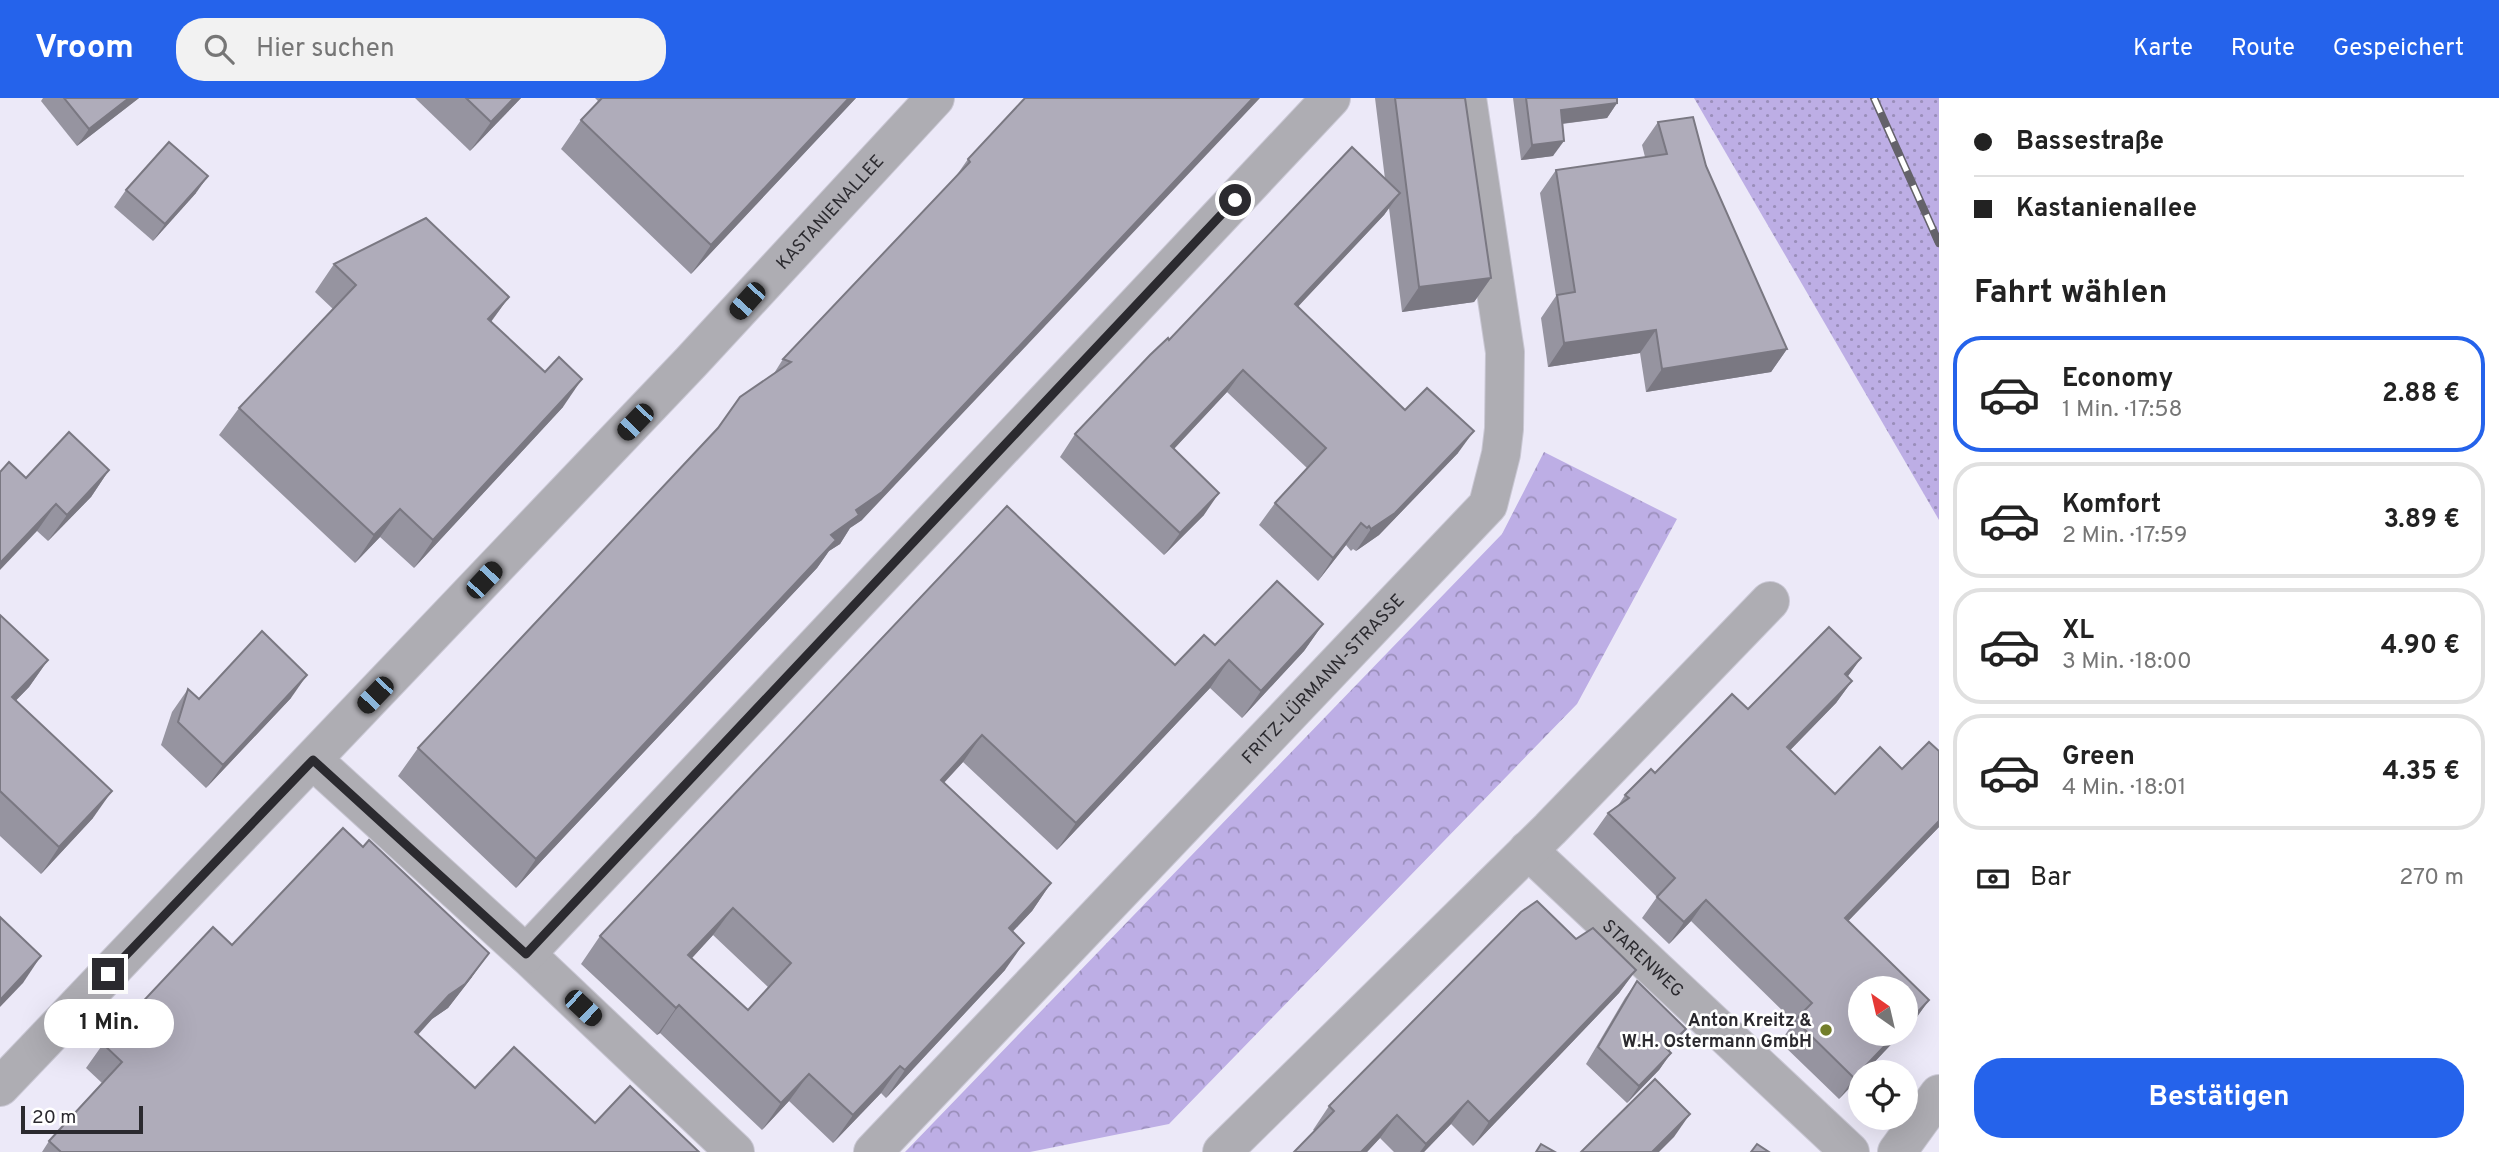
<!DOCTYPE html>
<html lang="de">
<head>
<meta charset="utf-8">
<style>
	body { margin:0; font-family:Overpass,sans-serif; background:#f2f2f2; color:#222; height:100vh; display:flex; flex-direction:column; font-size:26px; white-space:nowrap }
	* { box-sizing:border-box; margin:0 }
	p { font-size:23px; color:#767676 }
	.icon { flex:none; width:38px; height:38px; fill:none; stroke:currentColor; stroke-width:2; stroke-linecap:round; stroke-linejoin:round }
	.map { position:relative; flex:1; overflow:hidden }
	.sheet { display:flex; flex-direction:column; background:#fff; width:560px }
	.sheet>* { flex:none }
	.banner { display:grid; align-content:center; height:154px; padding:0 35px; background:#fff }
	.needle { width:46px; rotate:326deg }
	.buttons { position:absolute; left:1848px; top:878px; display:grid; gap:14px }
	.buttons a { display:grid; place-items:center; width:70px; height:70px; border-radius:50%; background:#fff; box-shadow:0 7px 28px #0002; font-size:35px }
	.scale { position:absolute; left:21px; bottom:18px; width:122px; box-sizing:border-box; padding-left:7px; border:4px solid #2b2a2f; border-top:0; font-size:19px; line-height:24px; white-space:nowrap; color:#2b2a2f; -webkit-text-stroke:5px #fff; paint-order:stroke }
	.end { position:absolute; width:32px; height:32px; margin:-16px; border:9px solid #2b2a2f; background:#fff; box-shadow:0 0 0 4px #fff }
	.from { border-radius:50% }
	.bubble { position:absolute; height:49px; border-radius:24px; background:#fff; box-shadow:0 7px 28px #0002; font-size:23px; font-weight:700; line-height:49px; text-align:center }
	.car { position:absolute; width:21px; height:42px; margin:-21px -10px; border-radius:9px; box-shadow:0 0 5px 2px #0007; background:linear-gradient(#222 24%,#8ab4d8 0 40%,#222 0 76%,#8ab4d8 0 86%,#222 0) }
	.banner b { display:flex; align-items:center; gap:24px; height:66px; font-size:26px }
	.banner b+b { border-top:2px solid #e0e0e0 }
	.banner i { width:18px; height:18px; background:#222 }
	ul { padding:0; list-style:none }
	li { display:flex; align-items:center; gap:21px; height:116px; margin:0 14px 10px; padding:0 21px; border:4px solid #e0e0e0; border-radius:28px }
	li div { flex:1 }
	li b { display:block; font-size:26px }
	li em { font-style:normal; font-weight:700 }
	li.current { border-color:#2563eb }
	li>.icon { width:63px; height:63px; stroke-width:1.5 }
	h2 { padding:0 35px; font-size:32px; line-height:84px }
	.pay { display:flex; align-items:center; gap:18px; height:77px; padding:0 35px; font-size:26px }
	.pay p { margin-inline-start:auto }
	.primary-button { display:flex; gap:14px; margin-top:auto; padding:14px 35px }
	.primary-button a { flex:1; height:80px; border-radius:28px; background:#2563eb; color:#fff; font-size:28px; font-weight:700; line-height:80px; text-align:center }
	header { display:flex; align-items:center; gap:42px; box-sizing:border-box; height:98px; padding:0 35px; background:#2563eb; color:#fff }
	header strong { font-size:33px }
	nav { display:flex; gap:38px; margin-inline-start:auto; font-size:24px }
	.search { width:490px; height:63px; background:#f2f2f2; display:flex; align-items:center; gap:18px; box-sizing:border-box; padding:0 24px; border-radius:28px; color:#767676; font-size:26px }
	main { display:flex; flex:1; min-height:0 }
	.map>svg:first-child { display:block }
</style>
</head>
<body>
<header>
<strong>Vroom</strong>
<div class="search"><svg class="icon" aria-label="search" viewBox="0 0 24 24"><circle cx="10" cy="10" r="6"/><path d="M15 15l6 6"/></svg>Hier suchen</div>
<nav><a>Karte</a><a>Route</a><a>Gespeichert</a></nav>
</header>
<main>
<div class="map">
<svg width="1939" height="1054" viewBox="0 0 1939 1054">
	<defs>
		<pattern id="grass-dots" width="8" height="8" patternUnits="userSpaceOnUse" patternTransform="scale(1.75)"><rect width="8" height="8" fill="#bdaee5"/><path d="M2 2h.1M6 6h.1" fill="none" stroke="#9a8eba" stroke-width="1.8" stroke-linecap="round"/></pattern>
		<pattern id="forest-crowns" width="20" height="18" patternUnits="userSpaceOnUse" patternTransform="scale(1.75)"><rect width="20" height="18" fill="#bdaee5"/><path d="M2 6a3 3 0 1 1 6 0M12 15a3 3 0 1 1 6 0" fill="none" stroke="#9a8eba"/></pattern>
	</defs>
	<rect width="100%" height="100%" fill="#ece9f8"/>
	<path fill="url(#grass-dots)" d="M1694,0H1939V422Z"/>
	<path fill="url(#forest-crowns)" d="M1544,354L1677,421L1577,606L1169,1026L1030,1054H905L1502,436Z"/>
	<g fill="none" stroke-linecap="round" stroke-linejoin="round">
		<defs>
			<g id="street">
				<path d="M313,662L526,856L735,1054"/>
				<path id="s1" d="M1528,752L1850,1054"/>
				<path d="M526,856L1331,0"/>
				<path id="s2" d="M0,989L691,264L935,0"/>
				<path id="s3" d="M873,1054L1488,407L1501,356L1504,331L1505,254L1467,0"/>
				<path d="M1222,1054L1550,731L1770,503"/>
				<path d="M1897,1054L1939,996"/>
			</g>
		</defs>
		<use href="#street" stroke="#c9c7d4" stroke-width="40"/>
		<use href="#street" stroke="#aeadb3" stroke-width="38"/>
		<defs>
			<path id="rail" d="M1874,0L1939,145"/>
		</defs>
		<use href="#rail" stroke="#64626a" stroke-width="8"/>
		<use href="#rail" stroke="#fff" stroke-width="5" stroke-dasharray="16" stroke-linecap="butt"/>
	</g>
	<g fill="#9694a0" fill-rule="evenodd">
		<path d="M43,0H139L77,48L41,3Z"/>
		<path d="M415,0H521L470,53Z"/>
		<path d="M595,0H856L691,176L561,51L581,22L599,4Z"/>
		<path d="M1025,0L862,422L850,430L840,446L829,453L817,470L516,790L398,678L418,650L773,277L783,261L954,81L968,61Z"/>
		<path d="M1375,0H1465L1491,180L1474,204L1402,214L1389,110L1384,117L1297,209L1405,312L1458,355L1379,437L1356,453L1353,451L1351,453L1346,447L1318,483L1259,427L1275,405L1307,370L1227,294L1174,351L1204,417L1164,457L1060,359L1075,336L1169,242L1385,81Z"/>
		<path d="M1513,0H1617V5L1607,20L1562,26L1553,58L1521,62Z"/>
		<path d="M1658,24L1706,68L1787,251L1771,274L1646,294L1640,255L1548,269L1541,220L1556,198L1540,95L1556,72L1645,59L1642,47Z"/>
		<path d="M126,92L196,95L153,143L114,109Z"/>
		<path d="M334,166L509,199L491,224L563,309L414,470L380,439L355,465L219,337L239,310L333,211L315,194Z"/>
		<path d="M109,372L91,399L48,443L37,433L26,380Z"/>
		<path d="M1007,408L1175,567L1215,547L1323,526L1304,553L1242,620L1210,590L1057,752L963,664L944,685L1051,785L1032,813L1012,833L1005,872L886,1000L881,995L833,1045L789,1003L762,1032L660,935L657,937L581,866L600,838ZM713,837L768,889L748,912L692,860Z"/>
		<path d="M0,517L48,562L29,589L16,602L93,720L41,776L0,738Z"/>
		<path d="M1829,529L1861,560L1847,579L1852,583L1836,605L1790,652L1835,696L1880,649L1902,671L1929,644L1939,653V729L1848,823L1929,902L1914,923L1906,932V891H1860V936H1901L1864,975H1860V979L1839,1001L1780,944L1794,924L1691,823L1669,846L1642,820L1657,799L1593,736L1608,715L1617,709L1625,697L1651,671L1655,675L1732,596L1748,611Z"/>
		<path d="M188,591L199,601L291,600L206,690L161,647L172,614Z"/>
		<path d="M1576,841L1636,872L1619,895L1473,1048L1451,1026L1424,1054H1394L1380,1040L1367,1054H1294L1315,1033L1313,1032L1329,1008Z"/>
		<path d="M232,847L472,879L448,910L432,921L418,937L475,990L699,1054H42L49,1043L102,985L86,970L103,946Z"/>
		<path d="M1637,883L1686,931L1669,953L1671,955L1659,972L1627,1005L1586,966L1625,900Z"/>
	</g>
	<g fill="#7a7882">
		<path d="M129,0H139L77,48L89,31Z"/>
		<path d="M514,0H521L470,53L491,24Z"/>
		<path d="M849,0H856L691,176L711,147Z"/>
		<path d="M1253,0H1260L862,422L850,430L840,446L829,453L817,470L516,790L536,761L831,437Z"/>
		<path d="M1617,5L1607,20L1551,27L1561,12Z"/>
		<path d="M1564,43L1553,58L1521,62L1532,47Z"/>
		<path d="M208,78L196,95L153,143L165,126Z"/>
		<path d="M1400,95L1384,117L1279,229L1295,206Z"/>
		<path d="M1491,180L1474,204L1402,214L1419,189Z"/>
		<path d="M509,199L489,226L488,221Z"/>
		<path d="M1656,232L1640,255L1548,269L1564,245Z"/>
		<path d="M1787,251L1771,274L1646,294L1662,271Z"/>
		<path d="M1243,272L1227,294L1155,371L1171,348Z"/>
		<path d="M582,281L563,309L414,470L433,442Z"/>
		<path d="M1474,333L1458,355L1379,437L1356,453L1371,431Z"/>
		<path d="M109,372L91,399L48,443L67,417Z"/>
		<path d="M1219,395L1204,417L1164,457L1180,435Z"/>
		<path d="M56,406L37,433L0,472V465Z"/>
		<path d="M400,411L380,439L355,465L374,437Z"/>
		<path d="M1361,425L1346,447L1318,483L1333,460Z"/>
		<path d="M1323,526L1304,553L1242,620L1261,593Z"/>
		<path d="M1861,560L1846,581L1845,576Z"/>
		<path d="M48,562L29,589L0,619L12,599Z"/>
		<path d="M1229,562L1210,590L1057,752L1076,725Z"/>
		<path d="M307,577L291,600L206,690L223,667Z"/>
		<path d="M1852,583L1836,605L1772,671L1787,649Z"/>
		<path d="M982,637L963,664L921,709L941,682Z"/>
		<path d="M112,693L93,720L41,776L59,749Z"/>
		<path d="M1939,723V729L1830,842L1845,820Z"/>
		<path d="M1051,785L1032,813L990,858L1009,830Z"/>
		<path d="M1706,802L1691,823L1669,846L1684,824Z"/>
		<path d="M733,810L713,837L669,885L688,857Z"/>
		<path d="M1024,845L1005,872L886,1000L905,972Z"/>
		<path d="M489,855L472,879L448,910L432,921L398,958L415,934Z"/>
		<path d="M41,858L23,885L0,909V902Z"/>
		<path d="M1636,872L1619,895L1473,1048L1489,1024Z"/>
		<path d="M1929,902L1914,923L1906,932V926Z"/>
		<path d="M679,907L660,935L657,937L676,910Z"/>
		<path d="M1686,931L1674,948L1654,967L1666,950Z"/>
		<path d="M1896,936H1901L1864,975H1860V979L1839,1001L1854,980Z"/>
		<path d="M1671,955L1659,972L1627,1005L1639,988Z"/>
		<path d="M900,968L881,995L833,1045L853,1017Z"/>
		<path d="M809,976L789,1003L762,1032L781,1005Z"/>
		<path d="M1468,1003L1451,1026L1424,1054H1420L1426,1046Z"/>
		<path d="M1690,1016L1674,1039L1659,1054H1652Z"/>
		<path d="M1397,1017L1380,1040L1367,1054H1361Z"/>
	</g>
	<g fill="#afacba" stroke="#7a7882" stroke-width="2" fill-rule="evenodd">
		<path d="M64,0H129L89,31Z"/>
		<path d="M466,0H514L491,24Z"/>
		<path d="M602,0H849L711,147L581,22Z"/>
		<path d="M1025,0H1253L882,394L856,412L859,417L831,437L836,442L536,761L418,650L718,330L740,299L791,264L783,261L970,64L968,61Z"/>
		<path d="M1395,0H1465L1491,180L1419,189Z"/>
		<path d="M1526,0H1617V5L1561,12L1564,43L1532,47Z"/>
		<path d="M1693,19L1706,68L1787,251L1662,271L1656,232L1564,245L1557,197L1575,194L1556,72L1667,56L1658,24Z"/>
		<path d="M169,44L208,78L165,126L126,92Z"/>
		<path d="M1352,49L1400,95L1295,206L1405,312L1427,290L1474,333L1395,415L1371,431L1369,428L1367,430L1361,425L1333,460L1275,405L1326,350L1243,272L1171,348L1219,395L1180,435L1075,336L1150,257L1168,240L1169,242Z"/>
		<path d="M426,120L509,199L488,221L545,274L559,259L582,281L433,442L400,411L374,437L239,310L356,187L334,166Z"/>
		<path d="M69,334L109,372L67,417L56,406L0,465V374L9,364L26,380Z"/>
		<path d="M1007,408L1175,567L1204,537L1215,547L1277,483L1323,526L1261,593L1229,562L1076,725L982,637L941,682L1051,785L1009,830L1024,845L905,972L900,968L853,1017L809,976L781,1005L679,907L676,910L600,838ZM733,810L791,865L748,912L688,857Z"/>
		<path d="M0,517L48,562L12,599L112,693L59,749L0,693Z"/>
		<path d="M1829,529L1861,560L1845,576L1852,583L1787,649L1835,696L1880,649L1902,671L1929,644L1939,653V723L1845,820L1929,902L1906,926V891H1860V936H1896L1854,980L1795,922L1812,905L1706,802L1684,824L1657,799L1675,780L1608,715L1629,700L1625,697L1651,671L1655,675L1732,596L1748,611Z"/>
		<path d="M262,533L307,577L223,667L178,624L188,591L199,601Z"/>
		<path d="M343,730L363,749L369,742L489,855L465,886L449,897L415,934L475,990L514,949L595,1025L630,988L699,1054H61L49,1043L122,964L103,946L213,829L232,847Z"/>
		<path d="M1537,803L1576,841L1593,830L1636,872L1489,1024L1468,1003L1426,1046L1397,1017L1361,1054H1294L1334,1013L1329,1008L1521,814Z"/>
		<path d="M0,819L41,858L0,902Z"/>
		<path d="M1637,883L1686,931L1666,950L1671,955L1639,988L1598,949Z"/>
		<path d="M1655,981L1690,1016L1652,1054H1581Z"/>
		<path d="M1541,1046L1555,1054H1536Z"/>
		<path d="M1757,1046L1769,1054H1751Z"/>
	</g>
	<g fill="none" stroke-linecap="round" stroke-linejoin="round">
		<path stroke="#2b2a2f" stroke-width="9" d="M108,876L313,662L526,856L1235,102"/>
	</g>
	<circle fill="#737e2b" stroke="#fff" stroke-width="2.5" cx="1826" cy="932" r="7"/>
	<g text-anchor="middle" stroke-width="5" stroke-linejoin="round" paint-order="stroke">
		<g font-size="18" fill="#2b2a2f" stroke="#fff">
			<text dy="6" stroke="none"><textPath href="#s2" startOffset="1206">KASTANIENALLEE</textPath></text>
			<text dy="6" stroke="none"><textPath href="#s3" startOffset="653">FRITZ-LÜRMANN-STRASSE</textPath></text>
			<text dy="6" stroke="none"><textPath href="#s1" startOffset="158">STARENWEG</textPath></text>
		</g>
		<g font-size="18" font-weight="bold" fill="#2b2a2f" stroke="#fff" text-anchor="end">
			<text x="1812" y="928">Anton Kreitz &amp;<tspan x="1812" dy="21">W.H. Ostermann GmbH</tspan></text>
		</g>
	</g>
</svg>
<div class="buttons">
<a><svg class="needle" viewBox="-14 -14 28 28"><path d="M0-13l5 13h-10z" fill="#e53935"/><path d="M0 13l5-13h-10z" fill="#767676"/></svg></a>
<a><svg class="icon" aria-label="locate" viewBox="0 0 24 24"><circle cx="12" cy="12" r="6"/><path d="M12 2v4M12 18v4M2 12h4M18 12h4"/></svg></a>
</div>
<div class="scale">20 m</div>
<i class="end from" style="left:1235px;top:102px"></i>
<i class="end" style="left:108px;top:876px"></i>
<div class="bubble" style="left:44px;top:901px;width:130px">1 Min.</div>
<i class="car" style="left:747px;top:203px;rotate:222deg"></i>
<i class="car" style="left:635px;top:324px;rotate:224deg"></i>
<i class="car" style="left:484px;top:482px;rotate:43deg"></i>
<i class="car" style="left:375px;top:597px;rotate:224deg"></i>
<i class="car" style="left:583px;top:910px;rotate:133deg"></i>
</div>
<section class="sheet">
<div class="banner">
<b><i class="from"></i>Bassestraße</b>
<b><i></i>Kastanienallee</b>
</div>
<h2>Fahrt wählen</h2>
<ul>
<li class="current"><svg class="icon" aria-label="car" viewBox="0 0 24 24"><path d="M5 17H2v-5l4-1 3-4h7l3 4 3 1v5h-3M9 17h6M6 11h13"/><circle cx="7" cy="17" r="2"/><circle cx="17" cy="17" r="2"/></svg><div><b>Economy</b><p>1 Min. · 17:58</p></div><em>2.88 €</em></li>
<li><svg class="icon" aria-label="car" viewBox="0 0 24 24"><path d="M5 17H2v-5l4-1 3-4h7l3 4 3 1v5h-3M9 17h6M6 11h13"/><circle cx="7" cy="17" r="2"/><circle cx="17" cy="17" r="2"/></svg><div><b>Komfort</b><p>2 Min. · 17:59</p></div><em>3.89 €</em></li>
<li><svg class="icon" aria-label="car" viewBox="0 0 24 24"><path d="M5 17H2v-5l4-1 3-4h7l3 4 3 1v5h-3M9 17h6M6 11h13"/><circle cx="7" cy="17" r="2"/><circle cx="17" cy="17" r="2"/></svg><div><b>XL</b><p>3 Min. · 18:00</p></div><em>4.90 €</em></li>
<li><svg class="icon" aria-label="car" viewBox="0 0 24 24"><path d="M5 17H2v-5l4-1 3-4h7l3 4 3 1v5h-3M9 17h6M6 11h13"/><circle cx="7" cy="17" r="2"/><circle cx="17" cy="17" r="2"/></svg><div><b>Green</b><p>4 Min. · 18:01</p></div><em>4.35 €</em></li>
</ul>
<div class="pay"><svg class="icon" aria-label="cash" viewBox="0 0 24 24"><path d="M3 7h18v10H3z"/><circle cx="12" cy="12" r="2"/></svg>Bar<p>270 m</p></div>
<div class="primary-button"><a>Bestätigen</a></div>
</section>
</main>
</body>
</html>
